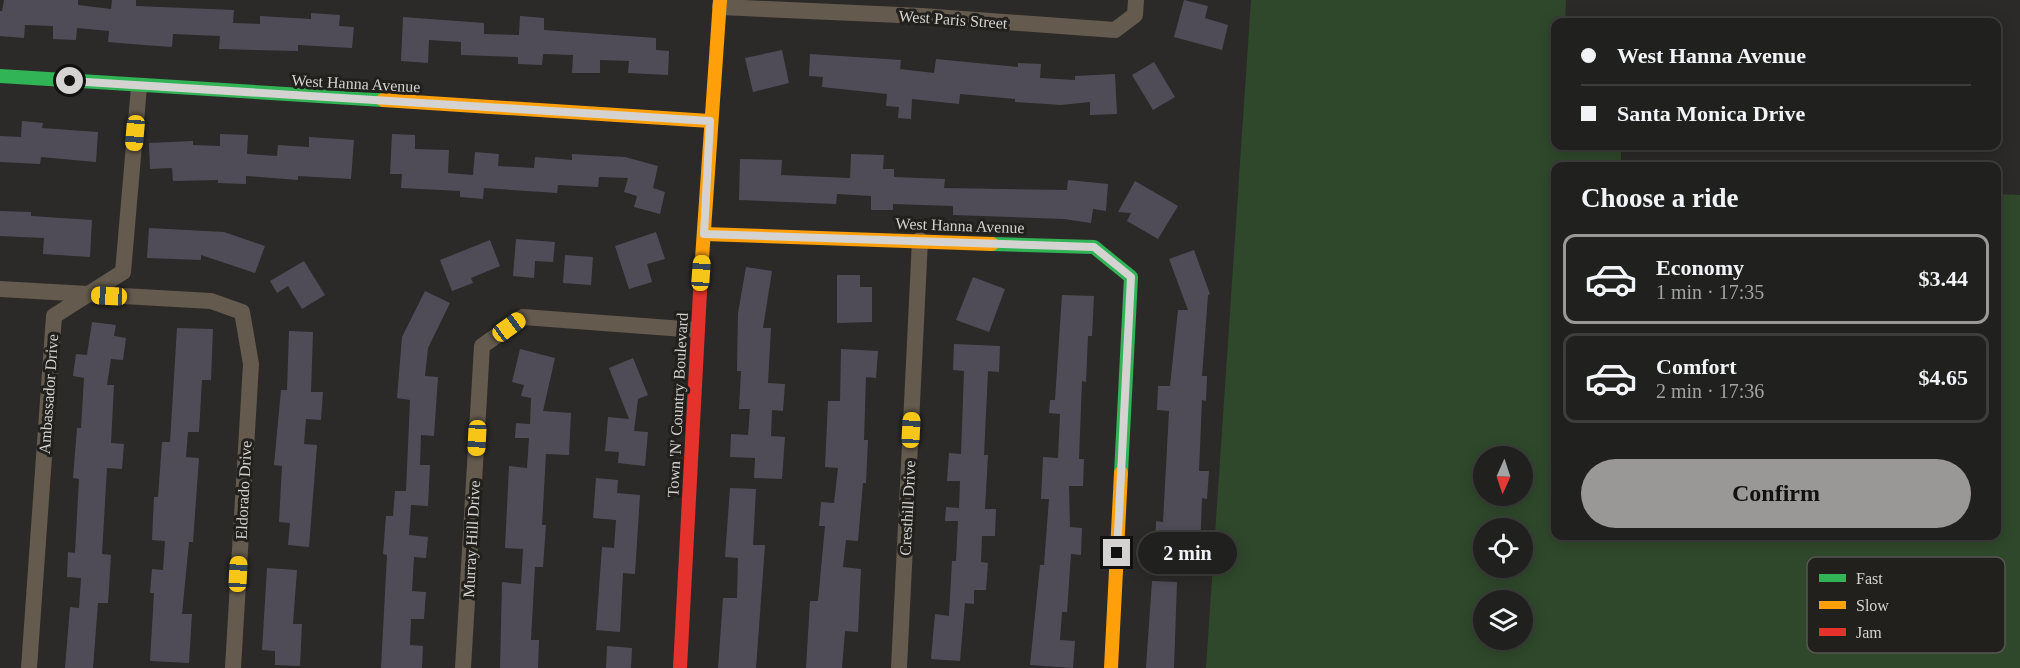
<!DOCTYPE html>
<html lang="en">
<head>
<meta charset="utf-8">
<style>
	body { margin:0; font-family:Georgia,serif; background:#282827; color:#f1f3f6; height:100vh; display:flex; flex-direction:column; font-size:22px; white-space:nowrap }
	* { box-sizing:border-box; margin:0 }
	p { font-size:20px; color:#a2a3a4 }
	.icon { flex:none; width:33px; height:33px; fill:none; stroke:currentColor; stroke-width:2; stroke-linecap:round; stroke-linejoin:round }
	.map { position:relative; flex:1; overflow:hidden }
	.drawer { position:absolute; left:1551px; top:162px; width:450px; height:378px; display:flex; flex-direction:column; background:#20201e; border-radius:12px; box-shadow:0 3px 15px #0003,0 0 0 2px #3d3e3c }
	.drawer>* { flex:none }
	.top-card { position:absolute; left:1551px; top:18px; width:450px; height:132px; border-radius:12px; box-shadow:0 3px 15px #0003,0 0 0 2px #3d3e3c; display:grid; align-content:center; height:132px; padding:0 30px; background:#20201e }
	.needle { width:39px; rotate:183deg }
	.buttons { position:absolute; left:1473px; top:446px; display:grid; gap:12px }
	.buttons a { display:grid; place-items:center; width:60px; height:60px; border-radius:50%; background:#20201e; box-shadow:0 3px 15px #0003,0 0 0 2px #3d3e3c; font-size:30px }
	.end { position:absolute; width:27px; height:27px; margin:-14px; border:8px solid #d4d3d1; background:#111; box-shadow:0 0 0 3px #111 }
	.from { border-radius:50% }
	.bubble { position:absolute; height:42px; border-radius:21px; background:#20201e; box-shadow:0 3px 15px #0003,0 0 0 2px #3d3e3c; font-size:20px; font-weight:600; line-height:42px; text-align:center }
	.car { position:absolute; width:18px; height:36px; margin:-18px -9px; border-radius:8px; box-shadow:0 0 4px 2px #0007; background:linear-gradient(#f5c518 24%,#345 0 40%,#f5c518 0 76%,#345 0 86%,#f5c518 0) }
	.top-card b { display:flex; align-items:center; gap:21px; height:57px; font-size:22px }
	.top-card b+b { border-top:2px solid #3d3e3c }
	.top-card i { width:15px; height:15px; background:#f1f3f6 }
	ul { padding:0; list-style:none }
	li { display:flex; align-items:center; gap:18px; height:90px; margin:0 12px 9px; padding:0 18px; border:3px solid #3d3e3c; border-radius:12px }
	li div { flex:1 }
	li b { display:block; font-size:22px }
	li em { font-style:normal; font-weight:600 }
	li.on { border-color:#999896 }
	li>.icon { width:54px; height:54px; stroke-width:1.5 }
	h2 { padding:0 30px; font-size:27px; line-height:72px }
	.action { display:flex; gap:12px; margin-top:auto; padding:12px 30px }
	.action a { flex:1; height:69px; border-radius:36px; background:#999896; color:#111; font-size:24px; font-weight:600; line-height:69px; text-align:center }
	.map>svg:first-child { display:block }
</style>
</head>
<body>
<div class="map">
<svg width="2020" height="668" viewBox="0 0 2020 668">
	<rect width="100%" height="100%" fill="#2b2a28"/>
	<path fill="#2f482b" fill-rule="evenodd" d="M1251,0H1566L1565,22H1556V146H1621V166H1556V536H1996L1997,194L2020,195V668H1206ZM1484,456H1522V495H1484ZM1484,528H1522V567H1484ZM1484,600H1522V639H1484Z"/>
	<g fill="#4f4c58">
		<path d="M4,0H78V5L111,9L112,0H136V6L234,10L233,23L260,24V16L311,19V13L340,15L339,26L354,27L352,48L298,45V51L219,49L220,36L173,34L172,47L144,45L108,42L109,31L77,28L76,40L53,39V26L25,25L24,38L0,36V11H2Z"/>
		<path d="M1184,0L1208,6L1205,18L1228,25L1222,50L1174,37Z"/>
		<path d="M520,16L544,18V30L656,38V50L669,51L668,75L628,73L629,61L600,60V73H572L573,55L543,54L542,65L518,64V57L461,55V42L429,40L428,63L401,61L403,17L484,23V34L519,35Z"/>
		<path d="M782,50L789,83L753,92L745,58Z"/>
		<path d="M810,54L901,60L900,69L934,73L936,59L1018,67V63L1041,64L1040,78L1075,80V76L1115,74L1117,114L1090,115V102L1061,105L1015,102V99L960,94L959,104L912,99L911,119L898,118L899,107L886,106L887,94L822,87L823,77L809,76Z"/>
		<path d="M1154,62L1175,97L1153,110L1132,75Z"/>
		<path d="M22,121L43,123L42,128L98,132L96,162L41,157L40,164L0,162V136L21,137Z"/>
		<path d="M220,134L248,135L247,154L277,156L278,145L309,147V137L354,140L351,179L298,176V180L246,176V184L218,183V180L173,181L172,168L150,169L149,143L193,141V145L220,146Z"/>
		<path d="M392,134L415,135V149L449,150L448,173L473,175L475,152L499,154L498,166L534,168L535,157L572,160V154L625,157L658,166L653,188L665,192L660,214L634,207L637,196L624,192L628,178L599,177L598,187L558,185L557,193L484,188L483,199L460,197V191L401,188L402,174H390Z"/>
		<path d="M851,154L884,155L883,169H894V177L945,179L944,188L1067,190L1068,180L1108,184L1106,211L1093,209L1091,223L1064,219L953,215V206L893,204V210H871V196L837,194L836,204L739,200L740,159L782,160L781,175L850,178Z"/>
		<path d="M1135,181L1178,206L1158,239L1127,221L1131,213L1118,212Z"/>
		<path d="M0,211L31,212V216L92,220L90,257L43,254L44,238L0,236Z"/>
		<path d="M149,228L224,232L265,246L255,273L201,255V260L147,258Z"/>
		<path d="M656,232L665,259L647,264L652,282L629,289L615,246Z"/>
		<path d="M516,239L555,242L553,262L535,261L534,278L513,276Z"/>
		<path d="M490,240L500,266L471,278L473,283L452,291L440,260Z"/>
		<path d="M1194,250L1210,294L1208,295L1202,376H1207L1206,401L1202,400L1199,471H1209L1207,499L1202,498L1200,551L1189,550L1188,564L1166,563V549H1155L1156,521L1163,522L1169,411L1157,410L1158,386H1170L1178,310H1188L1169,259Z"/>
		<path d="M565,255L593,257L591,285L563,283Z"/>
		<path d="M304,261L325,295L302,309L288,286L277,293L270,281Z"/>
		<path d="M746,267L772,271L763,328H771L768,383L785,384L783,411L772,410L771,436L785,437L782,479L754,478L755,458L730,457L731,434L748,435L750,409H739L741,371H737L738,313Z"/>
		<path d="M837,275H860V287H872V322L837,323Z"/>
		<path d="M973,277L1005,289L989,332L956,320Z"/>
		<path d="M425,291L450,303L428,348L425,376L438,377L434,436L421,435L420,465H430L428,506L411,505L409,535L428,537L426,558L414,557L412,591L426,592L424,619H411L410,645L423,646L422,668H381L387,555L383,554L386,516H393L395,491H406L410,400L397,398L402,337Z"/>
		<path d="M1062,295L1094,296L1092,336H1088L1086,382L1082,381L1079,459H1084L1083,486H1069L1070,527L1082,528L1081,555L1071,554L1067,612H1062L1060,640L1075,641L1073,668L1030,665L1040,565H1044L1049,499H1041L1043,457L1058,458L1060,414L1049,413L1050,400H1055Z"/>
		<path d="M92,322L116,325L114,336L126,338L123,360L111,359L107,385H114L111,443L124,444L122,469L107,468L102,554L111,555L108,603H98L93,668H65L70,607L79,608L81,578L67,577L68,552L75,553L79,479L73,478L77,428H81L84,378L73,376L76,354L87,355Z"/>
		<path d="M177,328L213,329L211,380H202L199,432H188L186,457L199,458L193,542H189L182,614H192L189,663L150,661L154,593H150L152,569L163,570L165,541L152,540L154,497H158L162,442H170Z"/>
		<path d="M289,331L313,332L311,392H323L321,420L306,419L304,444L317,445L309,547L288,545L290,523L279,522L282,466L274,465L281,390H287Z"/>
		<path d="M954,344L1000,346L999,372L988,371L984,455H988L985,509H996L995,536H982L981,562L988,563L986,590H974V604L965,603L960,661L931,659L935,614L949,616L952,561H956L958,521H945L946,507L959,508L960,481H947L949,453L961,454L964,371L953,370Z"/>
		<path d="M520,349L555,358L543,411L571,413L569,455L546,454L542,525H546L543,567H535L531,640H539L538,668H500L502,582L521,584L523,549L505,548L509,466L527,468L529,438H515L516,423L530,424L531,398L521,396L524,385L512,382Z"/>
		<path d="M841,349L878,351L876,378L866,377L864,440H868L866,483H863L858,541L846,540L843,567L861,569L858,632L845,631L842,668H806L810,601H818L825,526H819L821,502L834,503L838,468L825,467L828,401H840Z"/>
		<path d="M633,358L648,395L638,399L634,431L648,432L645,466L618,463L619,452L605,451L608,417L629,419L609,368Z"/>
		<path d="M596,478L618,480L617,493L640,495L635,574L623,573L620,632L596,630L602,547L614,548L616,520L593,518Z"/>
		<path d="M730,488L756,489L753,545H765L756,668H718L723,598H737L738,558L725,557Z"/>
		<path d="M267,568L297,570L293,624H302L300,666L275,665V651L262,650Z"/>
		<path d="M1152,581L1177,582L1174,668H1146Z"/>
		<path d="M607,646L632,648L631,668H606Z"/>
	</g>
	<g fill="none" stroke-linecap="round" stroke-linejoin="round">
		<g stroke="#645a4e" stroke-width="16">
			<path d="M720,7L922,16L1115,30L1135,15L1136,0"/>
			<path d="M0,289L211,301L242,312L251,364L233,668"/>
			<path d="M29,668L54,316L123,272L139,87"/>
			<path d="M463,668L482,346L523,317L697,330"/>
			<path d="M899,668L920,240"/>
		</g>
		<g stroke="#30b455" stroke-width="14">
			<path d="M0,76L383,100"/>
			<path d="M992,244L1094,247L1131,277L1121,473"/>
		</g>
		<g stroke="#ff9f0a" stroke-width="14">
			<path d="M383,100L710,121"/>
			<path d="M704,234L992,244"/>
			<path d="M701,273L720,0"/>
			<path d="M1111,668L1121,473"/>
		</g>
		<path stroke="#e5322d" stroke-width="14" d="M680,668L701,273"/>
	</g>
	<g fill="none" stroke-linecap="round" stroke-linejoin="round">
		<path stroke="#d4d3d1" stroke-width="8" d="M70,81L710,121L704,234L1094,247L1131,277L1117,553"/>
	</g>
	<g text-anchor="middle" stroke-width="6" stroke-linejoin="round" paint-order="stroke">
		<g font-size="16" fill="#d4d3d1" stroke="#22201d">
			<text transform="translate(953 19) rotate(4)" y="6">West Paris Street</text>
			<text transform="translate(356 83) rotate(3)" y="6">West Hanna Avenue</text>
			<text transform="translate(960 225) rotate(2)" y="6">West Hanna Avenue</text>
			<text transform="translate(48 394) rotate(-86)" y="6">Ambassador Drive</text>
			<text transform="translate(677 405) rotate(-87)" y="6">Town 'N' Country Boulevard</text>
			<text transform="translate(243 490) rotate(-87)" y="6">Eldorado Drive</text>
			<text transform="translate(907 508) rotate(-87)" y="6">Cresthill Drive</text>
			<text transform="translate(471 539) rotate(-87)" y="6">Murray Hill Drive</text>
		</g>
	</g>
	<rect x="1807" y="557" width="198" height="96" rx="9" fill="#22201d" stroke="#575653" stroke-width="1.5"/>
	<rect x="1819" y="574" width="27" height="8" fill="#30b455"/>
	<rect x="1819" y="601" width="27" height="8" fill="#ff9f0a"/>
	<rect x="1819" y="628" width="27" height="8" fill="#e5322d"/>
	<g font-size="16" fill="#d4d3d1">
		<text x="1856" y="584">Fast</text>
		<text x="1856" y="611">Slow</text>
		<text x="1856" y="638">Jam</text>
	</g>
</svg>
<div class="buttons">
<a><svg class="needle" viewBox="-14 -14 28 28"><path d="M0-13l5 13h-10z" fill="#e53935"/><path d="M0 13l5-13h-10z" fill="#a2a3a4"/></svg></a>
<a><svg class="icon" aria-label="locate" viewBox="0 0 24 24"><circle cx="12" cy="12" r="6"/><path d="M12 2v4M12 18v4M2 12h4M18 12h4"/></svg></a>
<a><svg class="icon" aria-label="layers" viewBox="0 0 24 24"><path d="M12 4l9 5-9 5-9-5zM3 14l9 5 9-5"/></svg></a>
</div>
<i class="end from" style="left:70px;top:81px"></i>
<i class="end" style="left:1117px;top:553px"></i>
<div class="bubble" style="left:1138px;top:532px;width:99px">2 min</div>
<i class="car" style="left:135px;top:133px;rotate:185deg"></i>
<i class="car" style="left:701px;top:273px;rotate:4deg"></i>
<i class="car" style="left:109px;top:296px;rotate:273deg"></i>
<i class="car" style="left:509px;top:327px;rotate:54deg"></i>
<i class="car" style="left:911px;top:430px;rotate:3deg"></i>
<i class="car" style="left:477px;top:438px;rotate:183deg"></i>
<i class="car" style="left:238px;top:574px;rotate:3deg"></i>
<div class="top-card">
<b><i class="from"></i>West Hanna Avenue</b>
<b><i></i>Santa Monica Drive</b>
</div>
<section class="drawer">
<h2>Choose a ride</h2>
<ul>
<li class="on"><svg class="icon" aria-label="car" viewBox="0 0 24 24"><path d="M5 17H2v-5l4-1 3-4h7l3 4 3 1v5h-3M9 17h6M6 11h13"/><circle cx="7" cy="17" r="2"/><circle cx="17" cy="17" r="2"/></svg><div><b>Economy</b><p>1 min · 17:35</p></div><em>$3.44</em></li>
<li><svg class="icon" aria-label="car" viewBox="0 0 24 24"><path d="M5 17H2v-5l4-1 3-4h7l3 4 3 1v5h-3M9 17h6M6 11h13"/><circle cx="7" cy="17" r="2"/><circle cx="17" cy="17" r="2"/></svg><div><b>Comfort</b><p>2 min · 17:36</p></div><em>$4.65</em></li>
</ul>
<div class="action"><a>Confirm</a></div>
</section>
</div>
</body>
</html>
